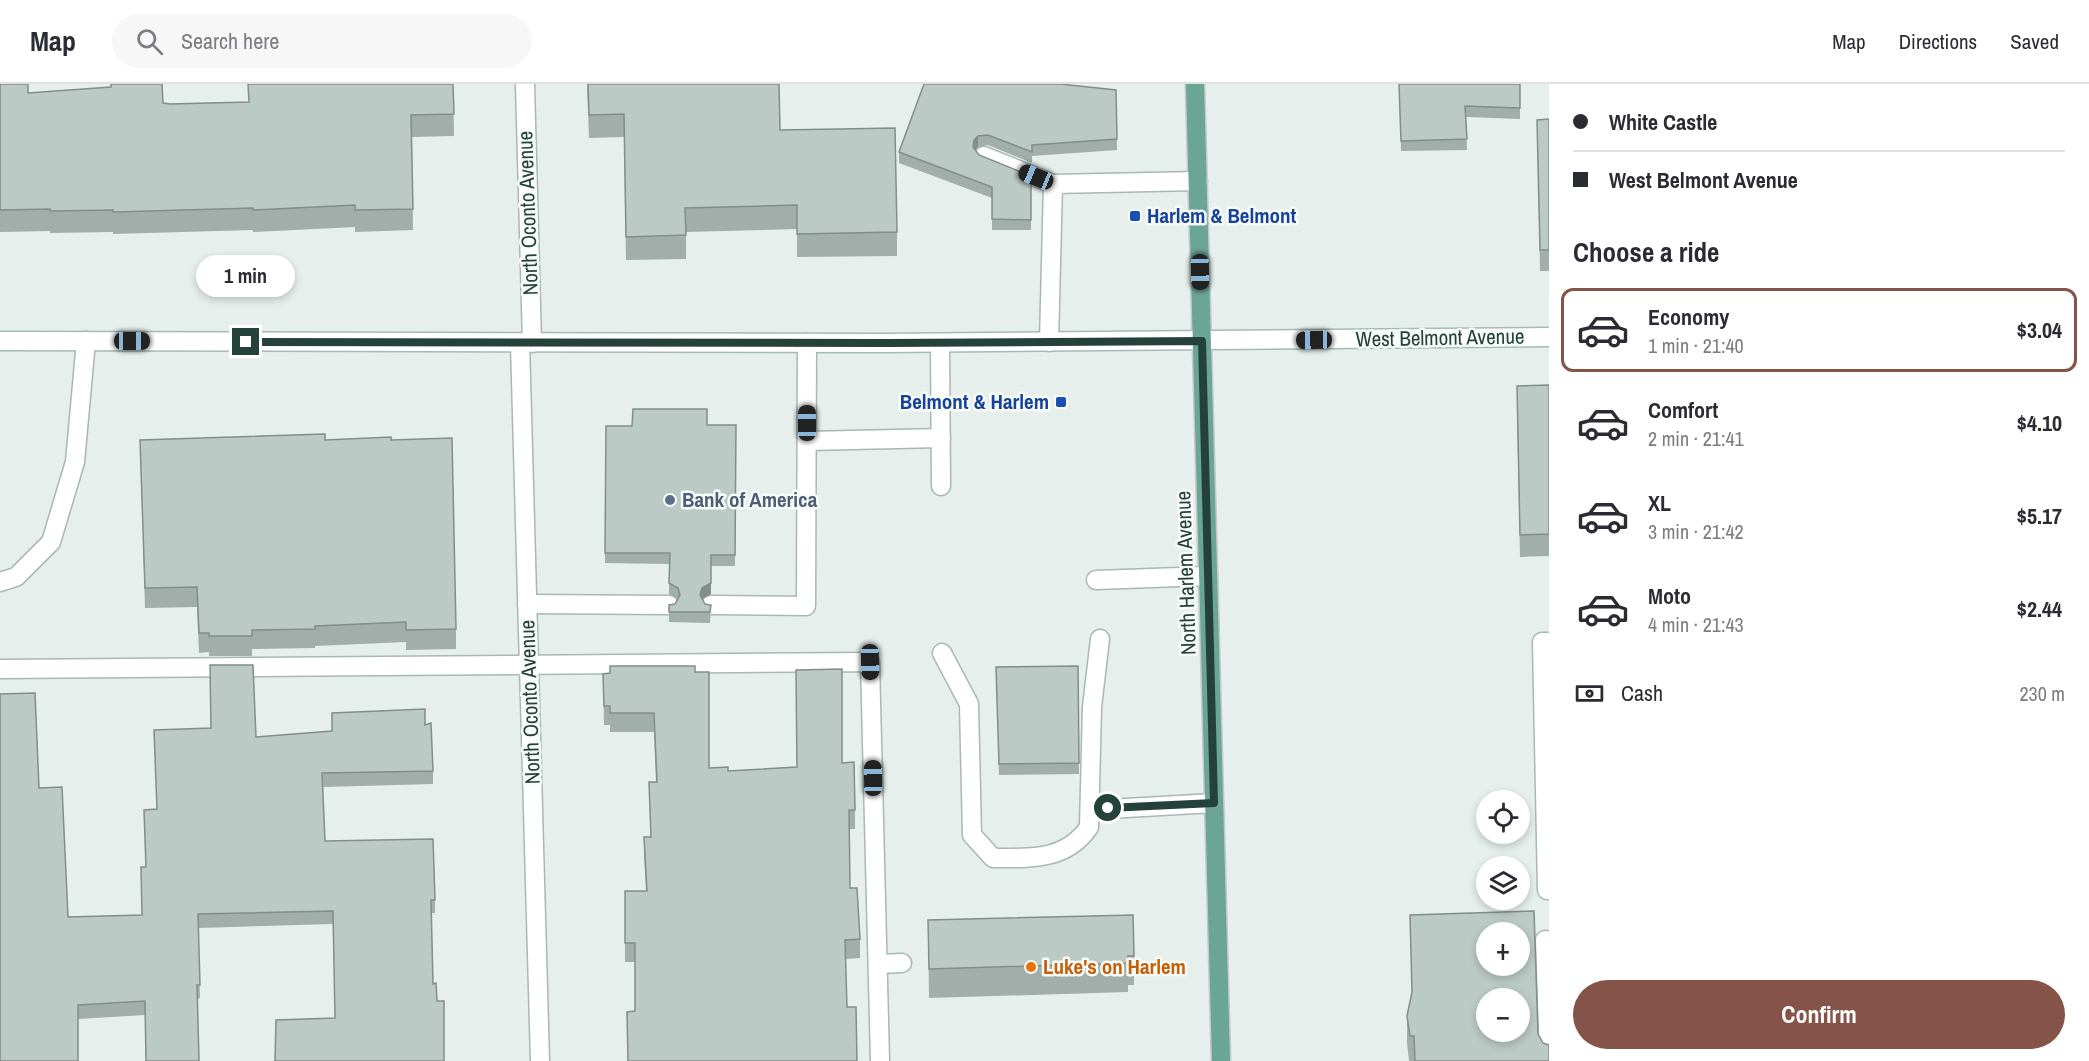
<!DOCTYPE html>
<html lang="en">
<head>
<meta charset="utf-8">
<style>
	body { margin:0; font-family:"Archivo Narrow",sans-serif; background:#f7f7f7; color:#2b2b33; height:100vh; display:flex; flex-direction:column; font-size:22px; white-space:nowrap }
	* { box-sizing:border-box; margin:0 }
	p { font-size:20px; color:#7c7c81 }
	.icon { flex:none; width:33px; height:33px; fill:none; stroke:currentColor; stroke-width:2; stroke-linecap:round; stroke-linejoin:round }
	.map { position:relative; flex:1; overflow:hidden }
	.details { display:flex; flex-direction:column; background:#fff; width:540px }
	.details>* { flex:none }
	.top-card { display:grid; align-content:center; height:132px; padding:0 24px; background:#fff }
	.fabs { position:absolute; left:1476px; top:706px; display:grid; gap:12px }
	.fabs a { display:grid; place-items:center; width:54px; height:54px; border-radius:50%; background:#fff; box-shadow:0 3px 9px #0003; font-size:30px }
	.end { position:absolute; width:27px; height:27px; margin:-14px; border:8px solid #24423a; background:#fff; box-shadow:0 0 0 3px #fff }
	.from { border-radius:50% }
	.bubble { position:absolute; height:42px; border-radius:21px; background:#fff; box-shadow:0 3px 9px #0003; font-size:20px; font-weight:700; line-height:42px; text-align:center }
	.car { position:absolute; width:18px; height:36px; margin:-18px -9px; border-radius:8px; box-shadow:0 0 4px 2px #0007; background:linear-gradient(#222 24%,#8ab4d8 0 40%,#222 0 76%,#8ab4d8 0 86%,#222 0) }
	.top-card b { display:flex; align-items:center; gap:21px; height:57px; font-size:22px }
	.top-card b+b { border-top:2px solid #e1e1e2 }
	.top-card i { width:15px; height:15px; background:#2b2b33 }
	ul { padding:0; list-style:none }
	li { display:flex; align-items:center; gap:18px; height:84px; margin:0 12px 9px; padding:0 12px; border:3px solid transparent; border-radius:12px }
	li div { flex:1 }
	li b { display:block; font-size:22px }
	li em { font-style:normal; font-weight:700 }
	li.current { border-color:#855347 }
	li>.icon { width:54px; height:54px; stroke-width:1.5 }
	h2 { padding:0 24px; font-size:27px; line-height:72px }
	.pay { display:flex; align-items:center; gap:15px; height:66px; padding:0 24px; font-size:22px }
	.pay p { margin-inline-start:auto }
	.button { display:flex; gap:12px; margin-top:auto; padding:12px 24px }
	.button a { flex:1; height:69px; border-radius:36px; background:#855347; color:#fff; font-size:24px; font-weight:700; line-height:69px; text-align:center }
	header { display:flex; align-items:center; gap:36px; box-sizing:border-box; height:84px; padding:0 30px; background:#fff; border-bottom:2px solid #e1e1e2 }
	header strong { font-size:28px }
	nav { display:flex; gap:33px; margin-inline-start:auto; font-size:21px }
	.search { width:420px; height:54px; background:#f7f7f7; display:flex; align-items:center; gap:15px; box-sizing:border-box; padding:0 21px; border-radius:33px; color:#7c7c81; font-size:22px }
	main { display:flex; flex:1; min-height:0 }
	.map>svg:first-child { display:block }
</style>
</head>
<body>
<header>
<strong>Map</strong>
<div class="search"><svg class="icon" aria-label="search" viewBox="0 0 24 24"><circle cx="10" cy="10" r="6"/><path d="M15 15l6 6"/></svg>Search here</div>
<nav><a>Map</a><a>Directions</a><a>Saved</a></nav>
</header>
<main>
<div class="map">
<svg width="1549" height="977" viewBox="0 0 1549 977">
	<rect width="100%" height="100%" fill="#e6efeb"/>
	<g fill="none" stroke-linecap="round" stroke-linejoin="round">
		<defs>
			<g id="service">
				<path d="M984,72L1053,100"/>
				<path d="M1049,258L1053,100L1198,97"/>
				<path d="M940,259L941,402"/>
				<path d="M807,357L941,354"/>
				<path d="M1096,496L1208,492"/>
				<path d="M0,498L16,493L51,458L75,378L86,257"/>
				<path d="M527,520L669,521"/>
				<path d="M711,521L806,522L807,259"/>
				<path d="M942,569L969,620L972,751L993,774C1030,774 1066,777 1089,743L1092,623L1100,555"/>
				<path d="M0,585L870,578L880,977"/>
				<path d="M1108,725L1214,719"/>
				<path d="M1547,806L1542,558H1549"/>
				<path d="M1545,856L1549,977"/>
				<path d="M878,880L902,879"/>
			</g>
			<g id="minor">
				<path d="M525,0L532,259"/>
				<path d="M520,259L540,977"/>
			</g>
			<path id="secondary" d="M0,257L886,259L1549,253"/>
			<path id="primary" d="M1195,0L1221,977"/>
		</defs>
		<use href="#service" stroke="#a8b8b2" stroke-width="21"/>
		<use href="#minor" stroke="#a8b8b2" stroke-width="21"/>
		<use href="#secondary" stroke="#a4bbb3" stroke-width="21"/>
		<use href="#primary" stroke="#c2cac8" stroke-width="21"/>
		<use href="#service" stroke="#fff" stroke-width="18"/>
		<use href="#minor" stroke="#fff" stroke-width="18"/>
		<use href="#secondary" stroke="#fff" stroke-width="18"/>
		<use href="#primary" stroke="#6aa596" stroke-width="18"/>
	</g>
	<g fill="#a1aea9">
		<path d="M0,0L28,9L170,20L248,18L453,0L454,52L412,53L413,146L355,148V143L253,148V146L113,150V148L50,149V147L0,148Z"/>
		<path d="M587,0H779L780,46L897,148V172L797,173V145L686,148V175L626,176L624,53L589,54Z"/>
		<path d="M1399,0H1520V35L1466,33L1467,66L1401,67Z"/>
		<path d="M1116,6L1117,66L1032,72V79L988,61L978,63L975,66L979,71L1031,92V146H992V114L899,79V68Z"/>
		<path d="M1549,35V187H1540L1537,36Z"/>
		<path d="M1549,301V472L1520,473L1517,324Z"/>
		<path d="M707,341H736L735,482H711V510L702,515L705,520L711,521L710,539L669,538V521L675,520L678,515L669,510V480L605,479L606,342H632Z"/>
		<path d="M140,356H391L456,545V565L406,566V558L315,562V564L252,565V572H209V568L199,569L197,523L145,524Z"/>
		<path d="M1078,582L1079,690L999,691L996,583Z"/>
		<path d="M695,588L709,684L728,687L797,683L842,679L855,726V745H849L850,804L860,855V874L845,875L847,923L857,977H628L627,928L635,927V878H625V807H646L644,772V753H651L649,698H656L654,648H610V641H604L603,590Z"/>
		<path d="M425,641L433,687V700L323,703L325,757L435,816V829H431L335,934L333,840L198,844L200,914L145,931L78,935L39,704L68,833L142,831L146,783L144,726L156,725L256,653Z"/>
		<path d="M1410,831L1538,950L1543,959L1549,977H1409L1407,959V932L1412,911Z"/>
		<path d="M928,836L1134,872V901H1128V908L929,914Z"/>
	</g>
	<g fill="#838d89">
		<path d="M978,52V63L974,67L973,63L974,56Z"/>
		<path d="M711,499V510L702,515L700,511L702,504Z"/>
	</g>
	<g fill="#bbcac4" stroke="#838d89" stroke-width="1.5" fill-rule="evenodd">
		<path d="M0,0H28V9L111,3V0H162L163,19L170,20L249,18L248,0H453L454,30L411,31L413,125L355,126V121L253,126V124L113,128V126L50,127V125L0,126Z"/>
		<path d="M588,0H779L780,46L895,44L897,148L797,150V121L685,124L686,151L626,153L624,30L589,31Z"/>
		<path d="M924,0H1060L1116,6L1117,55L1032,61V68L988,51L978,52L974,56L973,63L979,71L1031,92V136L992,135V103L899,68Z"/>
		<path d="M1399,0H1520V24L1465,22L1467,55L1401,57Z"/>
		<path d="M1549,35V166H1540L1537,36Z"/>
		<path d="M1549,301V450L1520,451L1517,302Z"/>
		<path d="M633,325H707V341H736L735,471H711V499L702,504L700,511L705,520L711,521L710,528H669V521L675,520L680,511L678,504L669,499L670,469H605L606,342H632Z"/>
		<path d="M325,350V356L391,353V356L452,354L456,545L406,546V538L315,542V545L252,546V552H209V549H199L197,503L145,504L140,356Z"/>
		<path d="M210,581H253L256,653L332,647V629L425,625V641L431,639L433,687L322,689L325,757L433,755L435,816H431L433,900L436,899L437,917H444V977H275L276,936L335,934L333,827L198,830L200,901H197L199,977H146L145,917L78,921V977H0V610L35,609L39,704L62,703L68,833L142,831L141,783H146L144,726L157,725L154,646L211,644Z"/>
		<path d="M610,582H695V588H709V684L728,683V687L797,683L796,586L842,585V679L854,678L855,726H849L850,804H857L860,855L845,856L847,923H856L857,977H628L627,928L635,927V859H625V807H647L644,753H651L649,698H657L654,629H610V622H604L603,590L610,589Z"/>
		<path d="M1078,582L1079,679L999,680L996,583Z"/>
		<path d="M1534,827L1538,950L1543,959L1549,961V977H1415L1414,952H1410L1407,932L1412,908L1410,831ZM1486,849H1520V882H1486ZM1486,915H1520V948H1486Z"/>
		<path d="M1133,831L1134,872H1128V879L929,885L928,836Z"/>
	</g>
	<g fill="none" stroke-linecap="round" stroke-linejoin="round">
		<path stroke="#24423a" stroke-width="8" d="M246,258L886,259L1202,257L1214,719L1108,724"/>
	</g>
	<g fill="#1a4fb4" stroke="#f7fbf9" stroke-width="2">
		<rect x="1129" y="126" width="12" height="12" rx="3"/>
		<rect x="1055" y="312" width="12" height="12" rx="3"/>
	</g>
	<circle fill="#5c6f8a" stroke="#f7fbf9" stroke-width="2" cx="670" cy="416" r="6"/>
	<circle fill="#e8710a" stroke="#f7fbf9" stroke-width="2" cx="1031" cy="883" r="6"/>
	<g text-anchor="middle" stroke-width="5" stroke-linejoin="round" paint-order="stroke">
		<g font-size="21" fill="#24423a" stroke="#f7fbf9">
			<text transform="translate(528 129) rotate(-92)" y="7">North Oconto Avenue</text>
			<text transform="translate(1440 254) rotate(-1)" y="7">West Belmont Avenue</text>
			<text transform="translate(1186 489) rotate(-92)" y="7">North Harlem Avenue</text>
			<text transform="translate(530 618) rotate(-92)" y="7">North Oconto Avenue</text>
		</g>
		<g font-size="21" font-weight="bold" fill="#164399" stroke="#f7fbf9" text-anchor="start">
			<text x="1147" y="139">Harlem &amp; Belmont</text>
			<text x="1049" y="325" text-anchor="end">Belmont &amp; Harlem</text>
		</g>
		<g font-size="21" font-weight="bold" fill="#4e5e75" stroke="#f7fbf9" text-anchor="start">
			<text x="682" y="423">Bank of America</text>
		</g>
		<g font-size="21" font-weight="bold" fill="#c56008" stroke="#f7fbf9" text-anchor="start">
			<text x="1043" y="890">Luke's on Harlem</text>
		</g>
	</g>
</svg>
<div class="fabs">
<a><svg class="icon" aria-label="locate" viewBox="0 0 24 24"><circle cx="12" cy="12" r="6"/><path d="M12 2v4M12 18v4M2 12h4M18 12h4"/></svg></a>
<a><svg class="icon" aria-label="layers" viewBox="0 0 24 24"><path d="M12 4l9 5-9 5-9-5zM3 14l9 5 9-5"/></svg></a>
<a>+</a>
<a>−</a>
</div>
<i class="end from" style="left:1108px;top:724px"></i>
<i class="end" style="left:246px;top:258px"></i>
<div class="bubble" style="left:196px;top:171px;width:99px">1 min</div>
<i class="car" style="left:1036px;top:93px;rotate:292deg"></i>
<i class="car" style="left:1200px;top:188px;rotate:179deg"></i>
<i class="car" style="left:1314px;top:256px;rotate:269deg"></i>
<i class="car" style="left:132px;top:257px;rotate:90deg"></i>
<i class="car" style="left:807px;top:339px;rotate:0deg"></i>
<i class="car" style="left:870px;top:578px;rotate:179deg"></i>
<i class="car" style="left:873px;top:694px;rotate:359deg"></i>
</div>
<section class="details">
<div class="top-card">
<b><i class="from"></i>White Castle</b>
<b><i></i>West Belmont Avenue</b>
</div>
<h2>Choose a ride</h2>
<ul>
<li class="current"><svg class="icon" aria-label="car" viewBox="0 0 24 24"><path d="M5 17H2v-5l4-1 3-4h7l3 4 3 1v5h-3M9 17h6M6 11h13"/><circle cx="7" cy="17" r="2"/><circle cx="17" cy="17" r="2"/></svg><div><b>Economy</b><p>1 min · 21:40</p></div><em>$3.04</em></li>
<li><svg class="icon" aria-label="car" viewBox="0 0 24 24"><path d="M5 17H2v-5l4-1 3-4h7l3 4 3 1v5h-3M9 17h6M6 11h13"/><circle cx="7" cy="17" r="2"/><circle cx="17" cy="17" r="2"/></svg><div><b>Comfort</b><p>2 min · 21:41</p></div><em>$4.10</em></li>
<li><svg class="icon" aria-label="car" viewBox="0 0 24 24"><path d="M5 17H2v-5l4-1 3-4h7l3 4 3 1v5h-3M9 17h6M6 11h13"/><circle cx="7" cy="17" r="2"/><circle cx="17" cy="17" r="2"/></svg><div><b>XL</b><p>3 min · 21:42</p></div><em>$5.17</em></li>
<li><svg class="icon" aria-label="car" viewBox="0 0 24 24"><path d="M5 17H2v-5l4-1 3-4h7l3 4 3 1v5h-3M9 17h6M6 11h13"/><circle cx="7" cy="17" r="2"/><circle cx="17" cy="17" r="2"/></svg><div><b>Moto</b><p>4 min · 21:43</p></div><em>$2.44</em></li>
</ul>
<div class="pay"><svg class="icon" aria-label="cash" viewBox="0 0 24 24"><path d="M3 7h18v10H3z"/><circle cx="12" cy="12" r="2"/></svg>Cash<p>230 m</p></div>
<div class="button"><a>Confirm</a></div>
</section>
</main>
</body>
</html>
